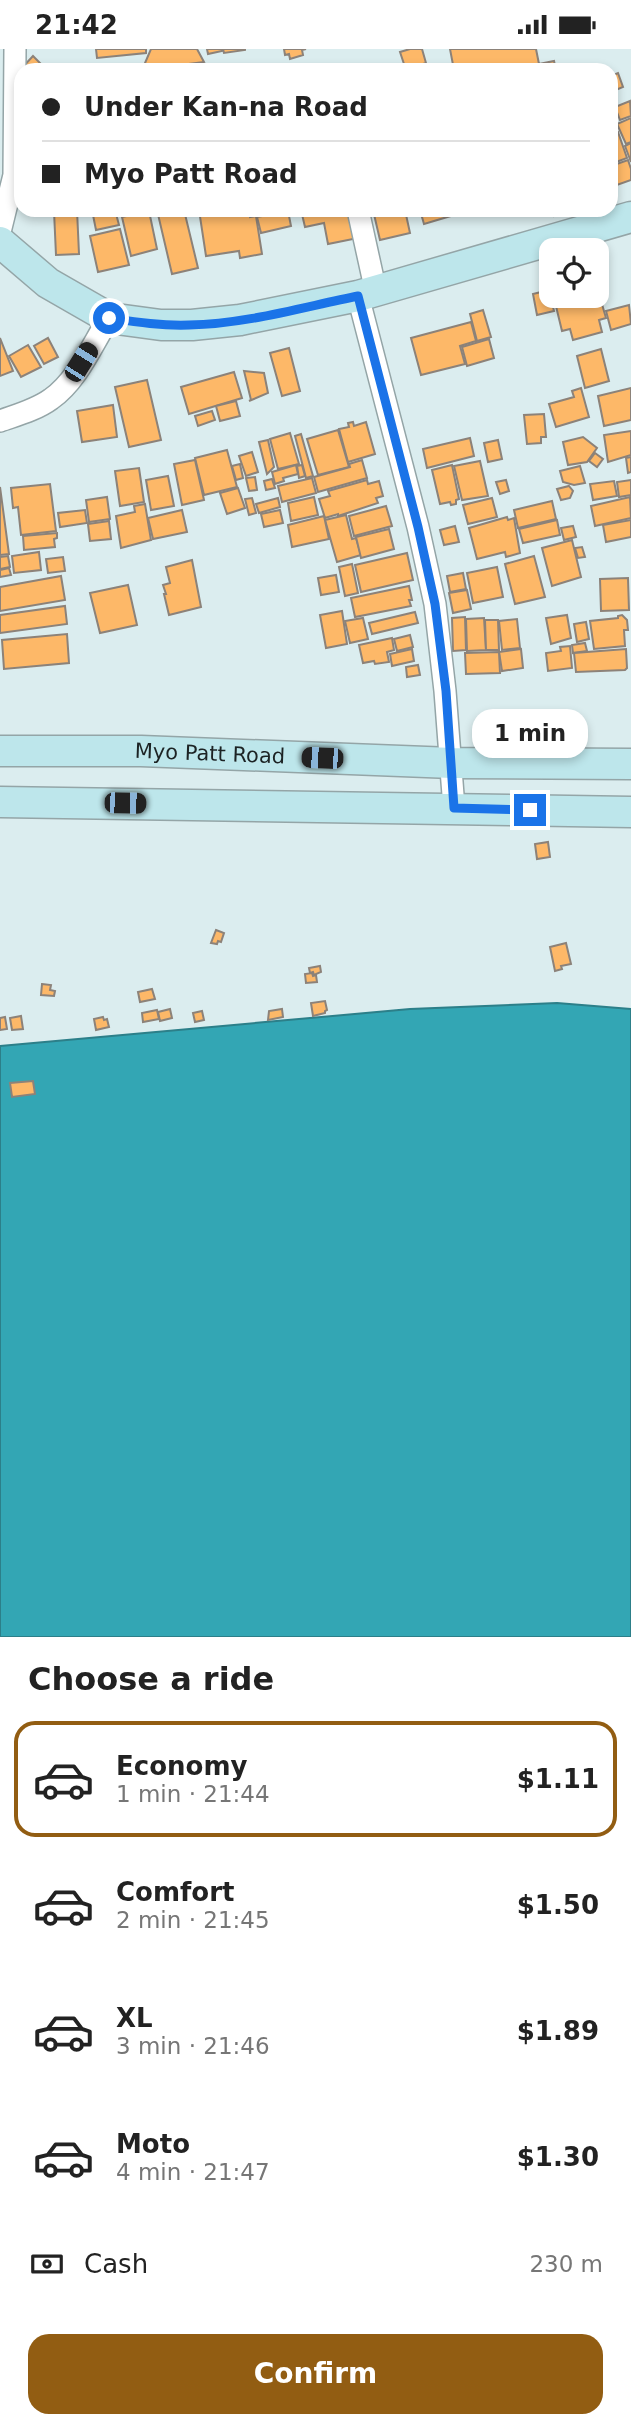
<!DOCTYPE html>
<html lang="en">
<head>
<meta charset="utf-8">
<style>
	body { margin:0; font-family:"DejaVu Sans",sans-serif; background:#f6f6f6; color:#222; height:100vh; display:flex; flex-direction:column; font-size:26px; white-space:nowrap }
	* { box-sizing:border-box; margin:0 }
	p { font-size:23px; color:#767676 }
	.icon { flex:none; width:38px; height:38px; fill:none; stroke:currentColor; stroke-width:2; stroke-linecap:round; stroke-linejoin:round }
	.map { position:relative; height:1588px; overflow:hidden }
	.side { display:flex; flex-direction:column; background:#fff; flex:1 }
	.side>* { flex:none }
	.top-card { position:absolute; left:14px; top:14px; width:604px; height:154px; border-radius:21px; box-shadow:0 4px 10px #0003; display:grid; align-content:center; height:154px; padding:0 28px; background:#fff }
	.controls { position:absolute; left:539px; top:189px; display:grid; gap:14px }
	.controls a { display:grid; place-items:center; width:70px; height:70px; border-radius:14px; background:#fff; box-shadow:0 4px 10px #0003; font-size:35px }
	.end { position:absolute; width:32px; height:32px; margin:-16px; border:9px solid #1a73e8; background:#fff; box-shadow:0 0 0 4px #fff }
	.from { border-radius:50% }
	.bubble { position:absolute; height:49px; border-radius:21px; background:#fff; box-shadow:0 4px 10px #0003; font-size:23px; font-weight:700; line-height:49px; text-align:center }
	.car { position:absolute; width:21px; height:42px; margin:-21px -10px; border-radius:9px; box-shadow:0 0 5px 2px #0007; background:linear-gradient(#222 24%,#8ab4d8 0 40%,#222 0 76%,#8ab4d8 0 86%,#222 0) }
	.top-card b { display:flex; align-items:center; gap:24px; height:66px; font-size:26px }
	.top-card b+b { border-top:2px solid #e0e0e0 }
	.top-card i { width:18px; height:18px; background:#222 }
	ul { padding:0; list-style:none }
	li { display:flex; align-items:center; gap:21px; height:116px; margin:0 14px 10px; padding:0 14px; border:4px solid transparent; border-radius:21px }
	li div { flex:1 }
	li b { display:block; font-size:26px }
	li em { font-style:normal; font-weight:700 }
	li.active { border-color:#925d12 }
	li>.icon { width:63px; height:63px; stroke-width:1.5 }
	h2 { padding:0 28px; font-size:32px; line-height:84px }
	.pay { display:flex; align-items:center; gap:18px; height:77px; padding:0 28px; font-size:26px }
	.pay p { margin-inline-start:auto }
	.primary-button { display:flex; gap:14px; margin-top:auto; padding:14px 28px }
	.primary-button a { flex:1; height:80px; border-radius:21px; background:#925d12; color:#fff; font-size:28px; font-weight:700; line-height:80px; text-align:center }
	.status { display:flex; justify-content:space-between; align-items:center; height:49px; padding:0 35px; background:#fff; direction:ltr }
	.status svg { height:19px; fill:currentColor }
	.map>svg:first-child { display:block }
</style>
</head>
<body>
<div class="status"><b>21:42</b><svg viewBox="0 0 49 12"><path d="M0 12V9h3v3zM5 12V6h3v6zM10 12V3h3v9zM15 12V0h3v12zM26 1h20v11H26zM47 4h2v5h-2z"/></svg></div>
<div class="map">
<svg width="631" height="1588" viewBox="0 0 631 1588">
	<rect width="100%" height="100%" fill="#dbedef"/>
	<path fill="#33a6b4" stroke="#2c7f89" stroke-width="2" d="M557,954L631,960V1588H0V997L410,960Z"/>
	<g fill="#fdb868" stroke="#8c8279" stroke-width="2">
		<path d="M96,0H146V4L97,9Z"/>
		<path d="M151,0H197L204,13L142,21Z"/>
		<path d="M207,0H222V2L208,5Z"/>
		<path d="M223,0H245V1L224,4Z"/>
		<path d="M284,0H306L302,1L303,6L290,10L289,5L285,6Z"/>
		<path d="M410,0H422L426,14L406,21L400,3Z"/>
		<path d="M450,0H536L539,15L554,12L556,21H454Z"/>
		<path d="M33,7L42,16L38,21H20Z"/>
		<path d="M618,24L623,38L611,43V27Z"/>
		<path d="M630,52L631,67L620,71L615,58Z"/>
		<path d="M631,69V93L626,95L617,75Z"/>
		<path d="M618,83L627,109L611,115V86Z"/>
		<path d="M631,94V113L625,97Z"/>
		<path d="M628,111L631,120V131L614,137L611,130V117Z"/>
		<path d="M77,161L79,205L56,206L54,162Z"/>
		<path d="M92,161H115L119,176L96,181Z"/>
		<path d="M157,161H184L198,219L172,225Z"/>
		<path d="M199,161H249L250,168L256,167L262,205L240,209L239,202L206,207Z"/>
		<path d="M301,161H352L358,189L328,195L324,174L305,178Z"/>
		<path d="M373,161H405L410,184L380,191Z"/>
		<path d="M420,161H452L454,166L424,175Z"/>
		<path d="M553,161H567L568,163L554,167Z"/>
		<path d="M149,162L157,200L131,207L122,168Z"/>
		<path d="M288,162L291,177L261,184L257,168Z"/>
		<path d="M120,180L129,216L98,223L90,187Z"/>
		<path d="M597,238L606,269L599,271L602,283L573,291L570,280L562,282L554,249L563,247H597Z"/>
		<path d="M549,241L554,262L537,266L533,245Z"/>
		<path d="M629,256L631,275L611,281L606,262Z"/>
		<path d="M483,261L491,288L477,292L470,265Z"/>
		<path d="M471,273L476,292L460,297L465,315L421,326L411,289Z"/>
		<path d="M0,289L13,322L0,327Z"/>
		<path d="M48,289L58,308L44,315L34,297Z"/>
		<path d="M489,290L494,309L467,317L462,298Z"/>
		<path d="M28,296L41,318L21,328L9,307Z"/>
		<path d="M289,299L300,342L282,347L270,304Z"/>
		<path d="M601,300L609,332L585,339L577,307Z"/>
		<path d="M244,322L264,324L268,344L249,352L251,351Z"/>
		<path d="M234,323L242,349L189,365L181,338Z"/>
		<path d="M147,331L161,391L129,398L115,338Z"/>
		<path d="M581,339L589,368L556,378L549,355L574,348L572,342Z"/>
		<path d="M631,339V371L604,377L598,347Z"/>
		<path d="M236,352L240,367L220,372L216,357Z"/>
		<path d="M113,356L117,388L82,393L77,362Z"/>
		<path d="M212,362L215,371L198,377L195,367Z"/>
		<path d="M544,365L546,388H541V394L527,395L524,366Z"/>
		<path d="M353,373L354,377L366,373L375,405L348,413L339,380L349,378L348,374Z"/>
		<path d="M338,381L349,418L318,426L307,390Z"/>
		<path d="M631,382V406L608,413L604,386Z"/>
		<path d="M290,384L299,415L278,420L270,390Z"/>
		<path d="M301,385L313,427L306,429L295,387Z"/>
		<path d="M583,388L597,399L587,413L568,416L563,393Z"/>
		<path d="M470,389L474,407L427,419L423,400Z"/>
		<path d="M268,391L274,418L267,425L259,393Z"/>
		<path d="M498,391L502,410L488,413L484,394Z"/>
		<path d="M227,401L237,438L204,446L195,409Z"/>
		<path d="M252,403L258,423L246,427L239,407Z"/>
		<path d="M595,404L603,410L597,418L589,412Z"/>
		<path d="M631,408V423L628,424L626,409Z"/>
		<path d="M195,411L204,451L182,456L174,415Z"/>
		<path d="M362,411L367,429L318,443L314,428L350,418L349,415Z"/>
		<path d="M480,412L488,447L462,451L454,417Z"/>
		<path d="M240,415L243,429L236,431L232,417Z"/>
		<path d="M296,416L298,425L283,429L284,432L275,435L272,423Z"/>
		<path d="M302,416L305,427L299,429L297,417Z"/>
		<path d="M452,416L459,450L456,451V455L451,456L450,453L440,455L432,421Z"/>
		<path d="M580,417L585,434L574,436L563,433L560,422Z"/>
		<path d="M139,419L144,453L120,457L115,422Z"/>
		<path d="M168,427L174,457L151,461L146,431Z"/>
		<path d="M255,428L257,441L249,442L246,429Z"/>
		<path d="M312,429L316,444L282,453L278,437Z"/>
		<path d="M272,430L275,439L266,441L264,432Z"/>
		<path d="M367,431L368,435L379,432L383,447L376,449L378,454L338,467V465L325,469L319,450L330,447L328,442Z"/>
		<path d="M506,431L509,442L500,445L496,433Z"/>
		<path d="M631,431V446L619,448L617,433Z"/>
		<path d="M614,432L617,447L593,451L590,435Z"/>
		<path d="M50,435L56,482L21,486L18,458L13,459L11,439Z"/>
		<path d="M569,437L573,442L570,449L561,451L557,440Z"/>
		<path d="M0,438L9,505L0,506Z"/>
		<path d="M238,439L245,459L227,465L220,444Z"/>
		<path d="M107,448L110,470L89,473L86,451Z"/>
		<path d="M314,448L318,466L291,472L288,454Z"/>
		<path d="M630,448L631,469L595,477L591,457Z"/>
		<path d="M252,449L256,464L249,466L245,450Z"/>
		<path d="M278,449L280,458L259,464L256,455Z"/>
		<path d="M492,449L497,468L468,475L463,456Z"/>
		<path d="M552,452L556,470L518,479L514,461Z"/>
		<path d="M145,455L151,491L121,499L116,467L135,463L134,457Z"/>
		<path d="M386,457L392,477L354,487L349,467Z"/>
		<path d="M85,461L87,474L60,478L58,464Z"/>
		<path d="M182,461L187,483L153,490L148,469Z"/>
		<path d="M280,461L283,474L264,478L261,465Z"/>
		<path d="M346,466L352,490L356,489L361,506L337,513L325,471Z"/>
		<path d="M324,467L329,490L292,498L288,476Z"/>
		<path d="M507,468L508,471L514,469L520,504L506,508L505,503L477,510L469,479Z"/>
		<path d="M557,471L560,486L523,494L519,480Z"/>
		<path d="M631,471V488L606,493L603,476Z"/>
		<path d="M109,472L111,490L90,492L88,475Z"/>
		<path d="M455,477L459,493L444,496L440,481Z"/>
		<path d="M573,477L576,488L564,491L561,479Z"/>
		<path d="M389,480L394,500L361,509L356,488Z"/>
		<path d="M57,484V489L54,490L55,498L24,501L23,487Z"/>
		<path d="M572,491L581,528L552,537L542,499Z"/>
		<path d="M582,498L585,508L578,509L575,499Z"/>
		<path d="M39,503L41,521L14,524L12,507Z"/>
		<path d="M407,504L413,531L361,543L355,516Z"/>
		<path d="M8,507L10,518L0,520V508Z"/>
		<path d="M534,507L545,548L515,555L505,515Z"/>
		<path d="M63,508L65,522L48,524L46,510Z"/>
		<path d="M192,511L201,558L169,566L164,545H166L163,536L170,534L166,518Z"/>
		<path d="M352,515L358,544L345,547L339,518Z"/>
		<path d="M497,518L503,548L473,554L467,524Z"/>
		<path d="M9,519L11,526L0,528V521Z"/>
		<path d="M463,524L466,540L450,543L447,527Z"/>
		<path d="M336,526L339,543L321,546L318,529Z"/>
		<path d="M61,527L65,551L0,562V538Z"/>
		<path d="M628,529L629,561L601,562L600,530Z"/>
		<path d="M128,536L137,576L100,584L90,544Z"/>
		<path d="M409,537L412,551H409L411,557L355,568L351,549Z"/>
		<path d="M467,541L471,560L453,564L449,544Z"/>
		<path d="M65,557L67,575L0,584V566Z"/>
		<path d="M342,562L347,595L326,599L320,566Z"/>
		<path d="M415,563L418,574L372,585L369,574Z"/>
		<path d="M567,566L571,589L551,595L546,569Z"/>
		<path d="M622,566L627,571L628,581H624L625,597L594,600L590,572L618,569V567Z"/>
		<path d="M465,568L466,601L453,602L452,569Z"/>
		<path d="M363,569L368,590L350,594L345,572Z"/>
		<path d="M484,569L486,601L467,602L466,570Z"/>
		<path d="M517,570L520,599L502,601L499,572Z"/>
		<path d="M485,571H498L499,601H486Z"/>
		<path d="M586,573L589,590L577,593L574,575Z"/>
		<path d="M67,585L69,614L4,620L2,591Z"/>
		<path d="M410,586L413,598L397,602L394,590Z"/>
		<path d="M392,589L394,601L387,603L389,613L375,615L374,612L363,614L359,596Z"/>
		<path d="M585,594L587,602L573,604L572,596Z"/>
		<path d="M570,597L572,619L548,622L546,604L561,602L560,598Z"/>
		<path d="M412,600L414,612L392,617L390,605Z"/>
		<path d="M521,600L523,619L502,622L499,603Z"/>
		<path d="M626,600L627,619L625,621L576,623L574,604Z"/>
		<path d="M499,603L500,624L466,625L465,604Z"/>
		<path d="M418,616L420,626L407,628L406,618Z"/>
		<path d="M548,793L550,808L537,810L535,795Z"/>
		<path d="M216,881L224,884L221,893L218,892L217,895L211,894Z"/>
		<path d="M566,894L571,915L561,917L562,920L555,922L550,898Z"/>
		<path d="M320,917L321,923L314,926L313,923L310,924L309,919Z"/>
		<path d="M312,924L313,927L316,926L317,933L306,934L305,925Z"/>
		<path d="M42,935L51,936L50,941L55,942L54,947L41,946Z"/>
		<path d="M152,940L155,950L140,953L138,943Z"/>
		<path d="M325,952L327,961L325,962V964L313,967L311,954Z"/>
		<path d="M170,960L172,969L160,972L158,963Z"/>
		<path d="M282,960L283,968L268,971L269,962Z"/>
		<path d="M157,961L159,970L143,973L142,964Z"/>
		<path d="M202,962L204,971L195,973L193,964Z"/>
		<path d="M21,967L23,980L12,981L10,969Z"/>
		<path d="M5,968L7,980L0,981V969Z"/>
		<path d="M103,968L104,971L107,970L109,978L96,981L94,970Z"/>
		<path d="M33,1032L35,1045L12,1048L10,1034Z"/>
	</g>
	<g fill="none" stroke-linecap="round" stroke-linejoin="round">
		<defs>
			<g id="street">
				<path d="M358,161L376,243"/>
				<path d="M0,183L14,126L15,0"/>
				<path d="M358,247L418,478L435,555L445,642L454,759"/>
				<path d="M0,372C17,366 36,361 51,350C77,332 92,296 109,269"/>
			</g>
			<g id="secondary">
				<path d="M0,193L48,234L109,269L161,276H192L240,271L358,247L631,168"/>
				<path id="s1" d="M0,702H141L452,714L631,715"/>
				<path d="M0,753L631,763"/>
			</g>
		</defs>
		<use href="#street" stroke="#94a5a7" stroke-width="24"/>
		<use href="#secondary" stroke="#94a5a7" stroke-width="33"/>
		<use href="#street" stroke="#fff" stroke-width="21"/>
		<use href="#secondary" stroke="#bde6eb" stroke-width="30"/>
	</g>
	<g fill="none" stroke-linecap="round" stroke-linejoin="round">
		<path stroke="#1a73e8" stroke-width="9" d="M109,269C136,273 162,277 189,276C246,275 303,258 358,247L418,478L435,555L446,642L454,759L530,761"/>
	</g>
	<g text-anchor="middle" stroke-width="7" stroke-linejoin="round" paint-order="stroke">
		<g font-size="21" fill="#1c2324" stroke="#dbedef">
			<text dy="7" stroke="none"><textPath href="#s1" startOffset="210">Myo Patt Road</textPath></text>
		</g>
	</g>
</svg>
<div class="controls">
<a><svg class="icon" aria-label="locate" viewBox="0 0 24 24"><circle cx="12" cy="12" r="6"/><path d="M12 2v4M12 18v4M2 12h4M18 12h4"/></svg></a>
</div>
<i class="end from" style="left:109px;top:269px"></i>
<i class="end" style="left:530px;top:761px"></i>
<div class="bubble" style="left:472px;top:660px;width:116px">1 min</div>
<i class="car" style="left:81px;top:313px;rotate:32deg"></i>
<i class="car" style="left:322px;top:709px;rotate:272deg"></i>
<i class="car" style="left:125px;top:754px;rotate:91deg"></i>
<div class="top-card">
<b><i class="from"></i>Under Kan-na Road</b>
<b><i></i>Myo Patt Road</b>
</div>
</div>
<section class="side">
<h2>Choose a ride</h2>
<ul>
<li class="active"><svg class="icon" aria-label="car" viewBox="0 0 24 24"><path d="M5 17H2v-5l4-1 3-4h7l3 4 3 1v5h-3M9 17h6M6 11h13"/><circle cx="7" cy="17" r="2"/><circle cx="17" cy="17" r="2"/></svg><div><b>Economy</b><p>1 min · 21:44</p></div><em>$1.11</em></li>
<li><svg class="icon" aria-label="car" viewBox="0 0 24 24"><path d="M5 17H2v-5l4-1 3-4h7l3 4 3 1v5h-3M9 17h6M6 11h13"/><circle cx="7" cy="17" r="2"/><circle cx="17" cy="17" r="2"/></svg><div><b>Comfort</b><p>2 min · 21:45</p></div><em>$1.50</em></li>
<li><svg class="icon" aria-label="car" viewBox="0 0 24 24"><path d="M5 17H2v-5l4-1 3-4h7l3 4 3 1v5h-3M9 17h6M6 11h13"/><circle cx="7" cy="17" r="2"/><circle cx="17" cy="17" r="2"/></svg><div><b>XL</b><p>3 min · 21:46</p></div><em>$1.89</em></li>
<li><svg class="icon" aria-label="car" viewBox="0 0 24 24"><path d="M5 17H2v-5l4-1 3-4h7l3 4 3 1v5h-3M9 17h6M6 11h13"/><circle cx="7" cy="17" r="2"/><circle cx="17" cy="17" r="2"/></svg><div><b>Moto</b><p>4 min · 21:47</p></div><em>$1.30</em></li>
</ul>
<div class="pay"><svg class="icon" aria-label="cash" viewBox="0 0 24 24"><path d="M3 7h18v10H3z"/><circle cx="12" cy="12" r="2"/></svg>Cash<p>230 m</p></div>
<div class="primary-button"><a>Confirm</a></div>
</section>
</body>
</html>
